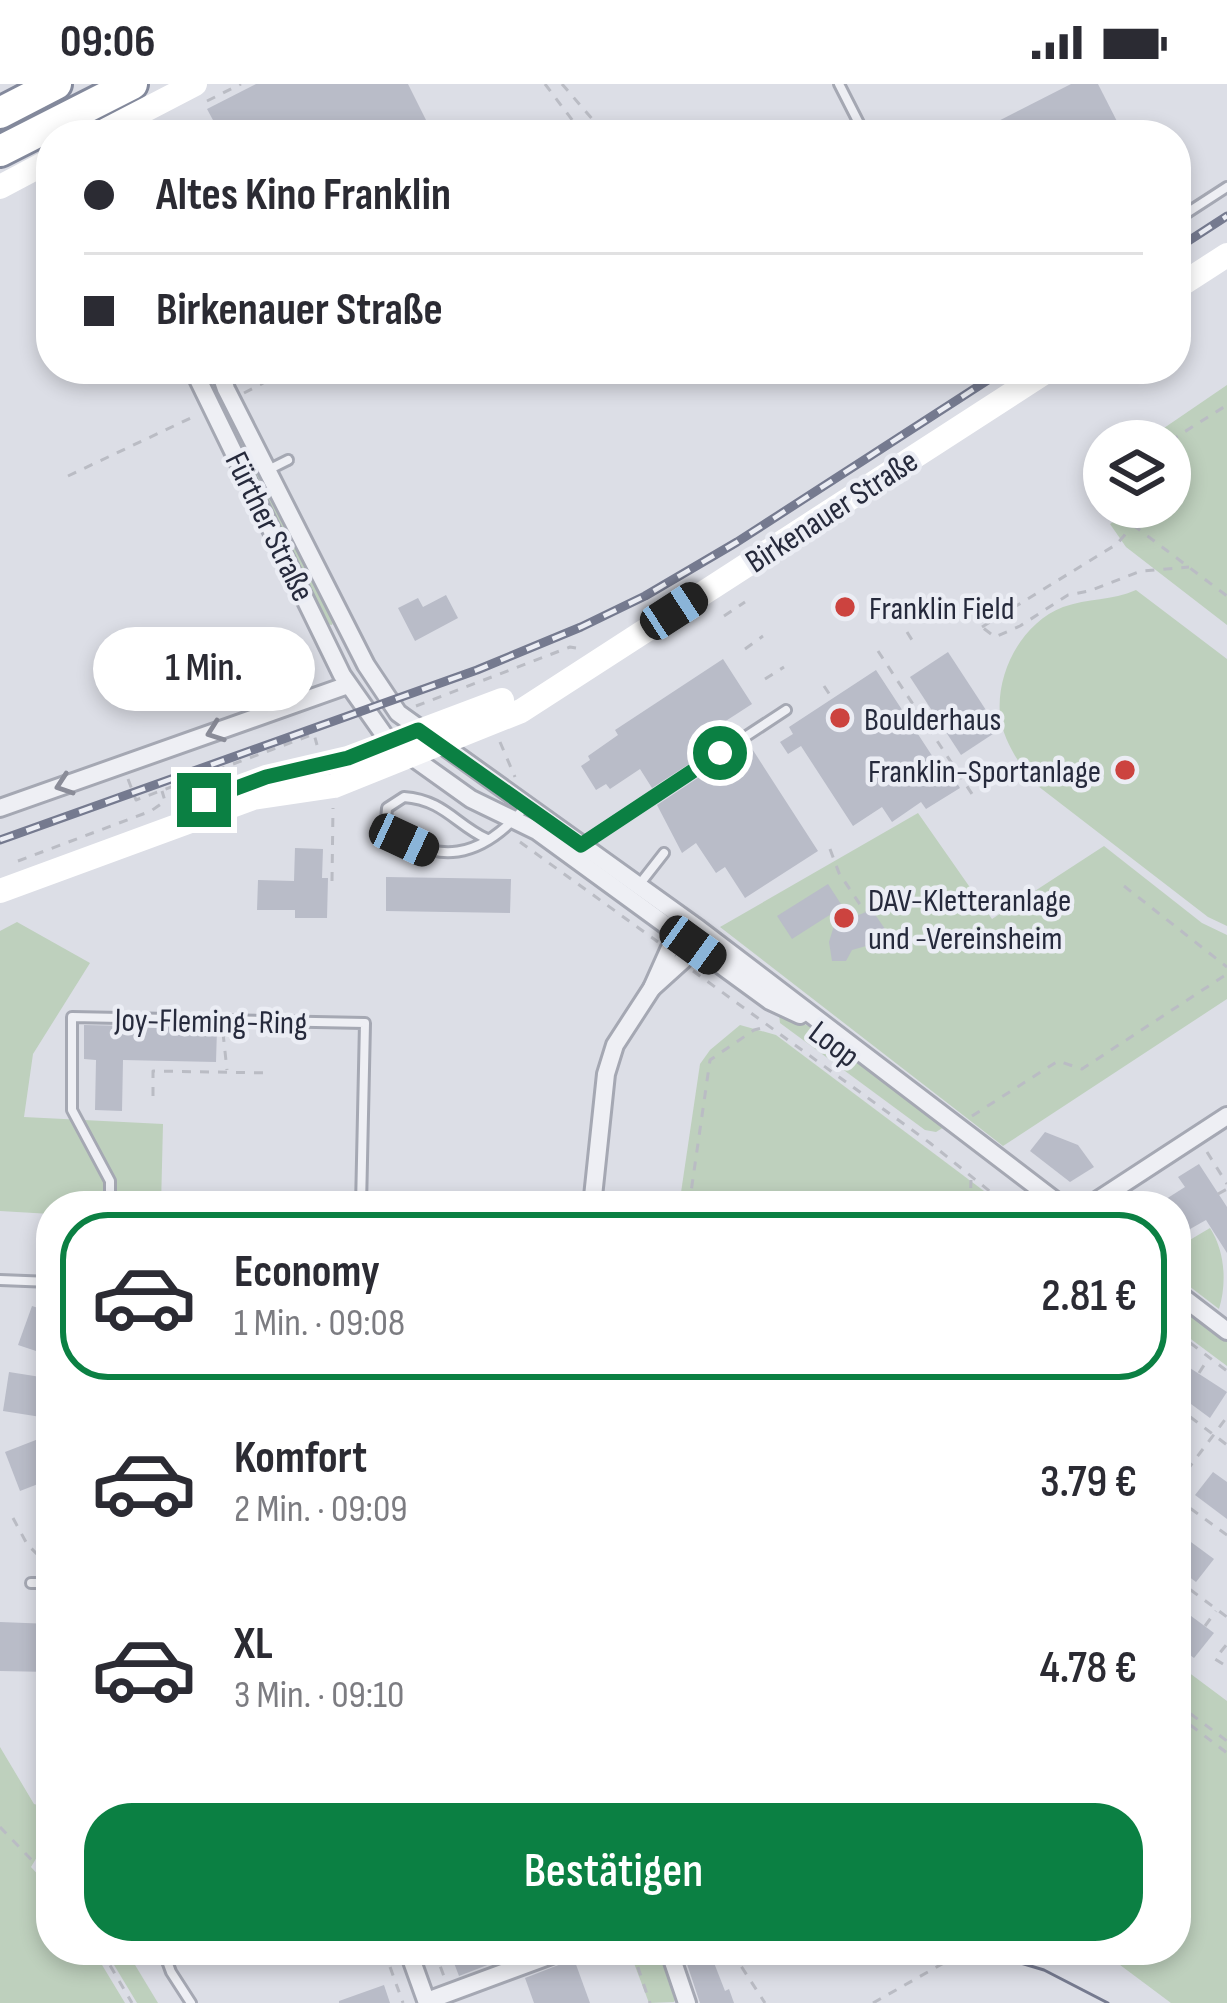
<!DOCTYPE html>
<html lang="de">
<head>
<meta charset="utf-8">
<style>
	body { margin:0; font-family:"Sofia Sans Condensed",sans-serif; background:#f2f2f3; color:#2b2b33; height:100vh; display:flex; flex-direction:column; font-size:45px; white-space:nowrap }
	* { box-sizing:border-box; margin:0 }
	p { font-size:39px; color:#7c7c81 }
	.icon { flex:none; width:66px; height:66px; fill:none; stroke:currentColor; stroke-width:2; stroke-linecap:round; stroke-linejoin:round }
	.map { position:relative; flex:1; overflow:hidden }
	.side { position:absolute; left:36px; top:1107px; width:1155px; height:774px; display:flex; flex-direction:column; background:#fff; border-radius:48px; box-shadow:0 6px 18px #0003 }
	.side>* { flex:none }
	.hud { position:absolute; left:36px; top:36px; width:1155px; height:264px; border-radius:48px; box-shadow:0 6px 18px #0003; display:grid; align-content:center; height:264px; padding:0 48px; background:#fff }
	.tools { position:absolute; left:1083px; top:336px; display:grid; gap:24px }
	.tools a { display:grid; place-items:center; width:108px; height:108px; border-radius:50%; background:#fff; box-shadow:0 6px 18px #0003; font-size:60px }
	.end { position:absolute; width:54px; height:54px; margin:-27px; border:15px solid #0b8043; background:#fff; box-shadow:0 0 0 6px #fff }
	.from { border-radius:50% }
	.bubble { position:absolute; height:84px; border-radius:42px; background:#fff; box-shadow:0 6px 18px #0003; font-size:39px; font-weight:600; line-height:84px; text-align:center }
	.car { position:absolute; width:36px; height:72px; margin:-36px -18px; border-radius:15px; box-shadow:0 0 9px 3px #0007; background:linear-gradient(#222 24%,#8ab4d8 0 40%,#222 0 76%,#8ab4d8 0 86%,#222 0) }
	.hud b { display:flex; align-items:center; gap:42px; height:114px; font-size:45px }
	.hud b+b { border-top:3px solid #e1e1e2 }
	.hud i { width:30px; height:30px; background:#2b2b33 }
	ul { padding:21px 0 0; list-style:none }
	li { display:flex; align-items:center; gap:36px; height:168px; margin:0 24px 18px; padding:0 24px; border:6px solid transparent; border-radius:48px }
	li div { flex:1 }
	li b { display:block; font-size:45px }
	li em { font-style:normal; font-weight:600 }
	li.on { border-color:#0b8043 }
	li>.icon { width:108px; height:108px; stroke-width:1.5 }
	.action { display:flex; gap:24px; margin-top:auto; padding:24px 48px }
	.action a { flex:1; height:138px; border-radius:48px; background:#0b8043; color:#fff; font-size:48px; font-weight:600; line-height:138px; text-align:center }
	.status { display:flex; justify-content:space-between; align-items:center; height:84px; padding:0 60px; background:#fff; direction:ltr }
	.status svg { height:33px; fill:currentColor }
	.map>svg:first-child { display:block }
</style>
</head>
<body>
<div class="status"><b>09:06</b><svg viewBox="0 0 49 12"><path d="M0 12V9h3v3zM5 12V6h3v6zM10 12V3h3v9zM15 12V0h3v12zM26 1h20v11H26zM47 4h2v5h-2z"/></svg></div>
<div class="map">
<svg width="1227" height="1919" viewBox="0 0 1227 1919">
	<rect width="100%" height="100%" fill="#dcdee6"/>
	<g fill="#bed0bd">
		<path d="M1227,301V541L1126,463L1110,440L1122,432L1117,423H1170V357H1145Z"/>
		<path d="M230,324L335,534L332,541L326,540L220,329Z"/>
		<path d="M1136,506L1227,575V842L1208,833L1034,699C1019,679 1003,657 1000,631C996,588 1022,539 1063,523C1088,514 1112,517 1136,506Z"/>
		<path d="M918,729L992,835L1104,762L1202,839L1227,851V915L1003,1062L720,843Z"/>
		<path d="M17,838L90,879L33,970L24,1033L163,1040L161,1122H51V1130L0,1127V847Z"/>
		<path d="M779,930L811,943L944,1043L936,1048L925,1046L780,939Z"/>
		<path d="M740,941L776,951L988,1110V1122H679L700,980L710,966Z"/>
		<path d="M1210,1144C1225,1167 1227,1199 1219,1225L1176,1192V1177L1183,1172L1178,1163Z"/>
		<path d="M1176,1220L1227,1258V1282L1176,1244Z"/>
		<path d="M1176,1579L1227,1617V1919H1171L1100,1866H1176Z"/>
		<path d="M0,1663L34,1720L41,1722L51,1738V1788L37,1773L31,1783L51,1805V1866H93L125,1919H0Z"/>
		<path d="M105,1866H126L158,1919H137Z"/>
		<path d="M629,1866H660L677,1912L674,1918L649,1919Z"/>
	</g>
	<g fill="#b9bcc8">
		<path d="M256,0H408L427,38L403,51H221L207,25Z"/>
		<path d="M1071,0H1098L1124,51H971Z"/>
		<path d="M446,511L458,534L415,557L398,524L418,514L423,523Z"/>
		<path d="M948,568L999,646L961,671L910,593Z"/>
		<path d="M723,575L752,620L718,642L726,656L652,704L640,685L610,705L606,700L596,706L581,682L590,676L588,672L618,651L615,646Z"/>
		<path d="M876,586L946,693L951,690L960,704L926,725L921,718L892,738L882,723L853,742L801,662L788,670L780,658L793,650L789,643Z"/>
		<path d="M749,660L818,767L745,814L725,783L716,789L696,759L682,769L657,721Z"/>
		<path d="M295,764L323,765L322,794H328L327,834H295V826H257L258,796L294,797Z"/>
		<path d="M386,793L511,795L510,829L386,827Z"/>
		<path d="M828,800L850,834L872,826L885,845L873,860L852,866L846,877H832L829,858L839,825L792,855L777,832Z"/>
		<path d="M84,941L217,944L216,978L123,976L122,1027L95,1026L96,976L84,975Z"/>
		<path d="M1045,1048L1078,1061L1094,1083L1070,1098L1030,1067Z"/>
		<path d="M1199,1080L1227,1123V1169L1206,1136L1176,1153V1122H1155L1185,1103L1178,1093Z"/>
		<path d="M32,1222L51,1228V1272L18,1261Z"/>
		<path d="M1176,1275L1227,1308L1210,1334L1176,1309Z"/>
		<path d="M9,1288L47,1294L41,1333L3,1327Z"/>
		<path d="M41,1354L51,1379V1395L20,1407L5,1368Z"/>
		<path d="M1213,1388L1227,1398V1435L1195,1411Z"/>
		<path d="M1176,1447L1214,1475L1196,1498L1176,1483Z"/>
		<path d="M1187,1529L1214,1549L1194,1574L1176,1561V1544Z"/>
		<path d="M0,1538L51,1540V1588L0,1587Z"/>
		<path d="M449,1866H485L490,1880L459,1892Z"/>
		<path d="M709,1866L725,1907L729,1905L734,1919H700L685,1874Z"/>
		<path d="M574,1875L590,1919H534L525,1894Z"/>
		<path d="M384,1901L390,1919H339V1917Z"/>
	</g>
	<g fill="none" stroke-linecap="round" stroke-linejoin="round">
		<defs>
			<g id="lane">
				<path d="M839,0L865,51"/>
				<path d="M1176,136L1227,103"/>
				<path d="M268,386L288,376"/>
				<path d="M487,755C456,741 444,716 404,713L387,724L386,737C434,787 483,773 525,723"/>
				<path d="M582,760L786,626"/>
				<path d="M639,801L664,769"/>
				<path d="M110,1122V1097L72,1026V933L365,939L361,1122"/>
				<path d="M0,1196L51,1198"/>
				<path d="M31,1499H51"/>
				<path d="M163,1866L171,1888L191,1919"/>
			</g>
			<g id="street">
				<path d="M193,285L342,591L387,655L471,715L537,747L770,917L800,931"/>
				<path d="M219,285L226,305L366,581L398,629L699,845L1062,1122"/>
				<path d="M0,724L348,601"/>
				<path d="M652,904L683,876L697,851"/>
				<path d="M592,1122L606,990L615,961L652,904L669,866L688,851"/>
				<path d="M1089,1122L1227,1032"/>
				<path d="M1176,1208L1227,1247"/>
				<path d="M408,1866L427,1919"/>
				<path d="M669,1866L687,1919"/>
				<path d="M427,1917L565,1866"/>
			</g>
			<g id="highway">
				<path d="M0,29L56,0"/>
				<path d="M0,67L132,0"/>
			</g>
		</defs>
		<use href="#lane" stroke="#a5a8b3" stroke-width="14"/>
		<use href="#street" stroke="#a5a8b3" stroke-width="22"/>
		<use href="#highway" stroke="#83899c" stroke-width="36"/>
		<g stroke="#babcc4" stroke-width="3" stroke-dasharray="9 9" stroke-linecap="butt">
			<path d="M545,0L576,41L589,51"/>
			<path d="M562,0L606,51"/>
			<path d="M207,17L241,0"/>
			<path d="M149,51L162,41"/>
			<path d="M952,288L956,285"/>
			<path d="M244,309L290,285"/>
			<path d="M1170,357L1227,321"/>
			<path d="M68,392L197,331"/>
			<path d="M1133,441L1227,512"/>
			<path d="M965,514L982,543L995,553L1020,542L1068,511L1089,507L1141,487L1189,483"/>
			<path d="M724,532L745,518"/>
			<path d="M982,543L1117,460L1133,441L1138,423"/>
			<path d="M907,548L912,556"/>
			<path d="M745,565L763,552"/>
			<path d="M878,567L976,716"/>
			<path d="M765,595L784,583"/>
			<path d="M824,602L834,617"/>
			<path d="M416,622L570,563L581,565"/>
			<path d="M500,658L515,693"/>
			<path d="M128,695L136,716L314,650L317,661"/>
			<path d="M520,758L658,858"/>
			<path d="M830,765L839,789L865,828"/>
			<path d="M18,777L151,727L165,717L162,707"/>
			<path d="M332,797L333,724"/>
			<path d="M1124,802L1227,883"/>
			<path d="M693,887L930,1059L1008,1122"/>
			<path d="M223,949L227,986"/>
			<path d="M153,1012V987L271,989"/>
			<path d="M972,1032L1058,977L1082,985L1227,890"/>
			<path d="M1207,1068L1227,1100"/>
			<path d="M1218,1110L1227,1105"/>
			<path d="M689,1122L710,976L754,946L765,943"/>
			<path d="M970,1122L971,1096"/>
			<path d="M1176,1248L1227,1287"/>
			<path d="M1199,1289L1208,1275"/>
			<path d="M1176,1322L1227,1361"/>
			<path d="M1176,1401L1227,1333"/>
			<path d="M1176,1414L1227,1451"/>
			<path d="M13,1434L27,1460L51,1484"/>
			<path d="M1176,1495L1227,1533"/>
			<path d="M1205,1542L1216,1527"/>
			<path d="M1223,1580L1215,1575L1227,1560"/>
			<path d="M1176,1619L1227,1657"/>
			<path d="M1176,1630L1227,1669"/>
			<path d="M0,1743L51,1796"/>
			<path d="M101,1866L132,1919"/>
			<path d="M384,1866L403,1919"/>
			<path d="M434,1866L445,1895"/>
			<path d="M632,1866L650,1919"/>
			<path d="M735,1866L741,1882L765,1919"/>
			<path d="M873,1919L956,1872L965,1874L967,1866"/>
		</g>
		<use href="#lane" stroke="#eeeff4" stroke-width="8"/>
		<use href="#street" stroke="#eeeff4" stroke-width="16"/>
		<g stroke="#fff" stroke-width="24">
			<path d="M97,51L195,0"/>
			<path d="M0,103L51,76"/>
			<path d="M1176,204L1227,171"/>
			<path d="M228,707L266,693L348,674L502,616"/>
			<path d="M0,807L253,714L334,702L521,627L1050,285"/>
		</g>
		<use href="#highway" stroke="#fff" stroke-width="30"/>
		<path stroke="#757a8f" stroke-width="3" d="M977,1866L1044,1886L1108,1919"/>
		<defs>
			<g id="rail">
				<path d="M1176,165L1227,132"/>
				<path d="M0,756L477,586L581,543L645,512L737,458L1005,285"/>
			</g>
		</defs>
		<use href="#rail" stroke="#757a8f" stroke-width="9"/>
		<use href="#rail" stroke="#ebedf4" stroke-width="4.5" stroke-dasharray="14" stroke-linecap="butt"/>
	</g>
	<defs><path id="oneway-chevron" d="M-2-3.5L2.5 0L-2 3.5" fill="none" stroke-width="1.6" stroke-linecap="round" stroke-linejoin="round" transform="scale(3)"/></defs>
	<g stroke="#8a8c98">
		<use href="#oneway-chevron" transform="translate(215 648) rotate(160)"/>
		<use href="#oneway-chevron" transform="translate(64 701) rotate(161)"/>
	</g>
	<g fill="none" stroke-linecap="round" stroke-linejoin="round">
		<path stroke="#0b8043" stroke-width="15" d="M204,716L266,693L348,674L418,646L581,761L720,669"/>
	</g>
	<g fill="#cc433f" stroke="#ebedf4" stroke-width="4.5">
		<circle cx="845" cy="523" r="12"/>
		<circle cx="840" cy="634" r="12"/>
		<circle cx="1125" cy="686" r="12"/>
		<circle cx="844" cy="834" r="12"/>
	</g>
	<g text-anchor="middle" stroke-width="9" stroke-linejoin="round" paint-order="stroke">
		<g font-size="33" fill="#262a3c" stroke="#ebedf4">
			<text transform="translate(831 426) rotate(-33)" y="12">Birkenauer Straße</text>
			<text transform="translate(271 442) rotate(64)" y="12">Fürther Straße</text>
			<text transform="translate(211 936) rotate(1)" y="12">Joy-Fleming-Ring</text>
			<text transform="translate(835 959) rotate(37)" y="12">Loop</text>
		</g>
		<g font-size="33" fill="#262a3c" stroke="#ebedf4" text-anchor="start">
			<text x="869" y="535">Franklin Field</text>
			<text x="864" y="646">Boulderhaus</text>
			<text x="1101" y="698" text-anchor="end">Franklin-Sportanlage</text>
			<text x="868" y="827">DAV-Kletteranlage<tspan x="868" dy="38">und -Vereinsheim</tspan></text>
		</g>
	</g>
</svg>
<div class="tools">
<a><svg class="icon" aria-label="layers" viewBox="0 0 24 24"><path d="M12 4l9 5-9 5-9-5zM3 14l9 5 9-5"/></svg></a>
</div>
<i class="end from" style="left:720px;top:669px"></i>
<i class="end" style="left:204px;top:716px"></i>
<div class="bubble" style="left:93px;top:543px;width:222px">1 Min.</div>
<i class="car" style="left:674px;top:527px;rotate:57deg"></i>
<i class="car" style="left:404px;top:756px;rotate:115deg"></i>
<i class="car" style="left:693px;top:861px;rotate:126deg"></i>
<div class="hud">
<b><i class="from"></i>Altes Kino Franklin</b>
<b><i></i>Birkenauer Straße</b>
</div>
<section class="side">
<ul>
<li class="on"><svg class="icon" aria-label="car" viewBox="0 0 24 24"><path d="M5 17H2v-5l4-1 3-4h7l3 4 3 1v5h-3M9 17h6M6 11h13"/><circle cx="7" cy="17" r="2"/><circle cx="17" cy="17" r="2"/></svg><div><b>Economy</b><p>1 Min. · 09:08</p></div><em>2.81 €</em></li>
<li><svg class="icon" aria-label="car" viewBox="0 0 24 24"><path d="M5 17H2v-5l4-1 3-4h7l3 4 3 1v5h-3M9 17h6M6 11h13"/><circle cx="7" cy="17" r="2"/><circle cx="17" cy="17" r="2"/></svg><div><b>Komfort</b><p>2 Min. · 09:09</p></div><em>3.79 €</em></li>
<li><svg class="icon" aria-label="car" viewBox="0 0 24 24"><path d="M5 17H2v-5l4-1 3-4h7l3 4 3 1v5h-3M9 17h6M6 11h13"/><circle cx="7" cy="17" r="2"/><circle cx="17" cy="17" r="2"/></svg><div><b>XL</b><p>3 Min. · 09:10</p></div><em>4.78 €</em></li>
</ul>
<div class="action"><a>Bestätigen</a></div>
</section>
</div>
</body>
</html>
